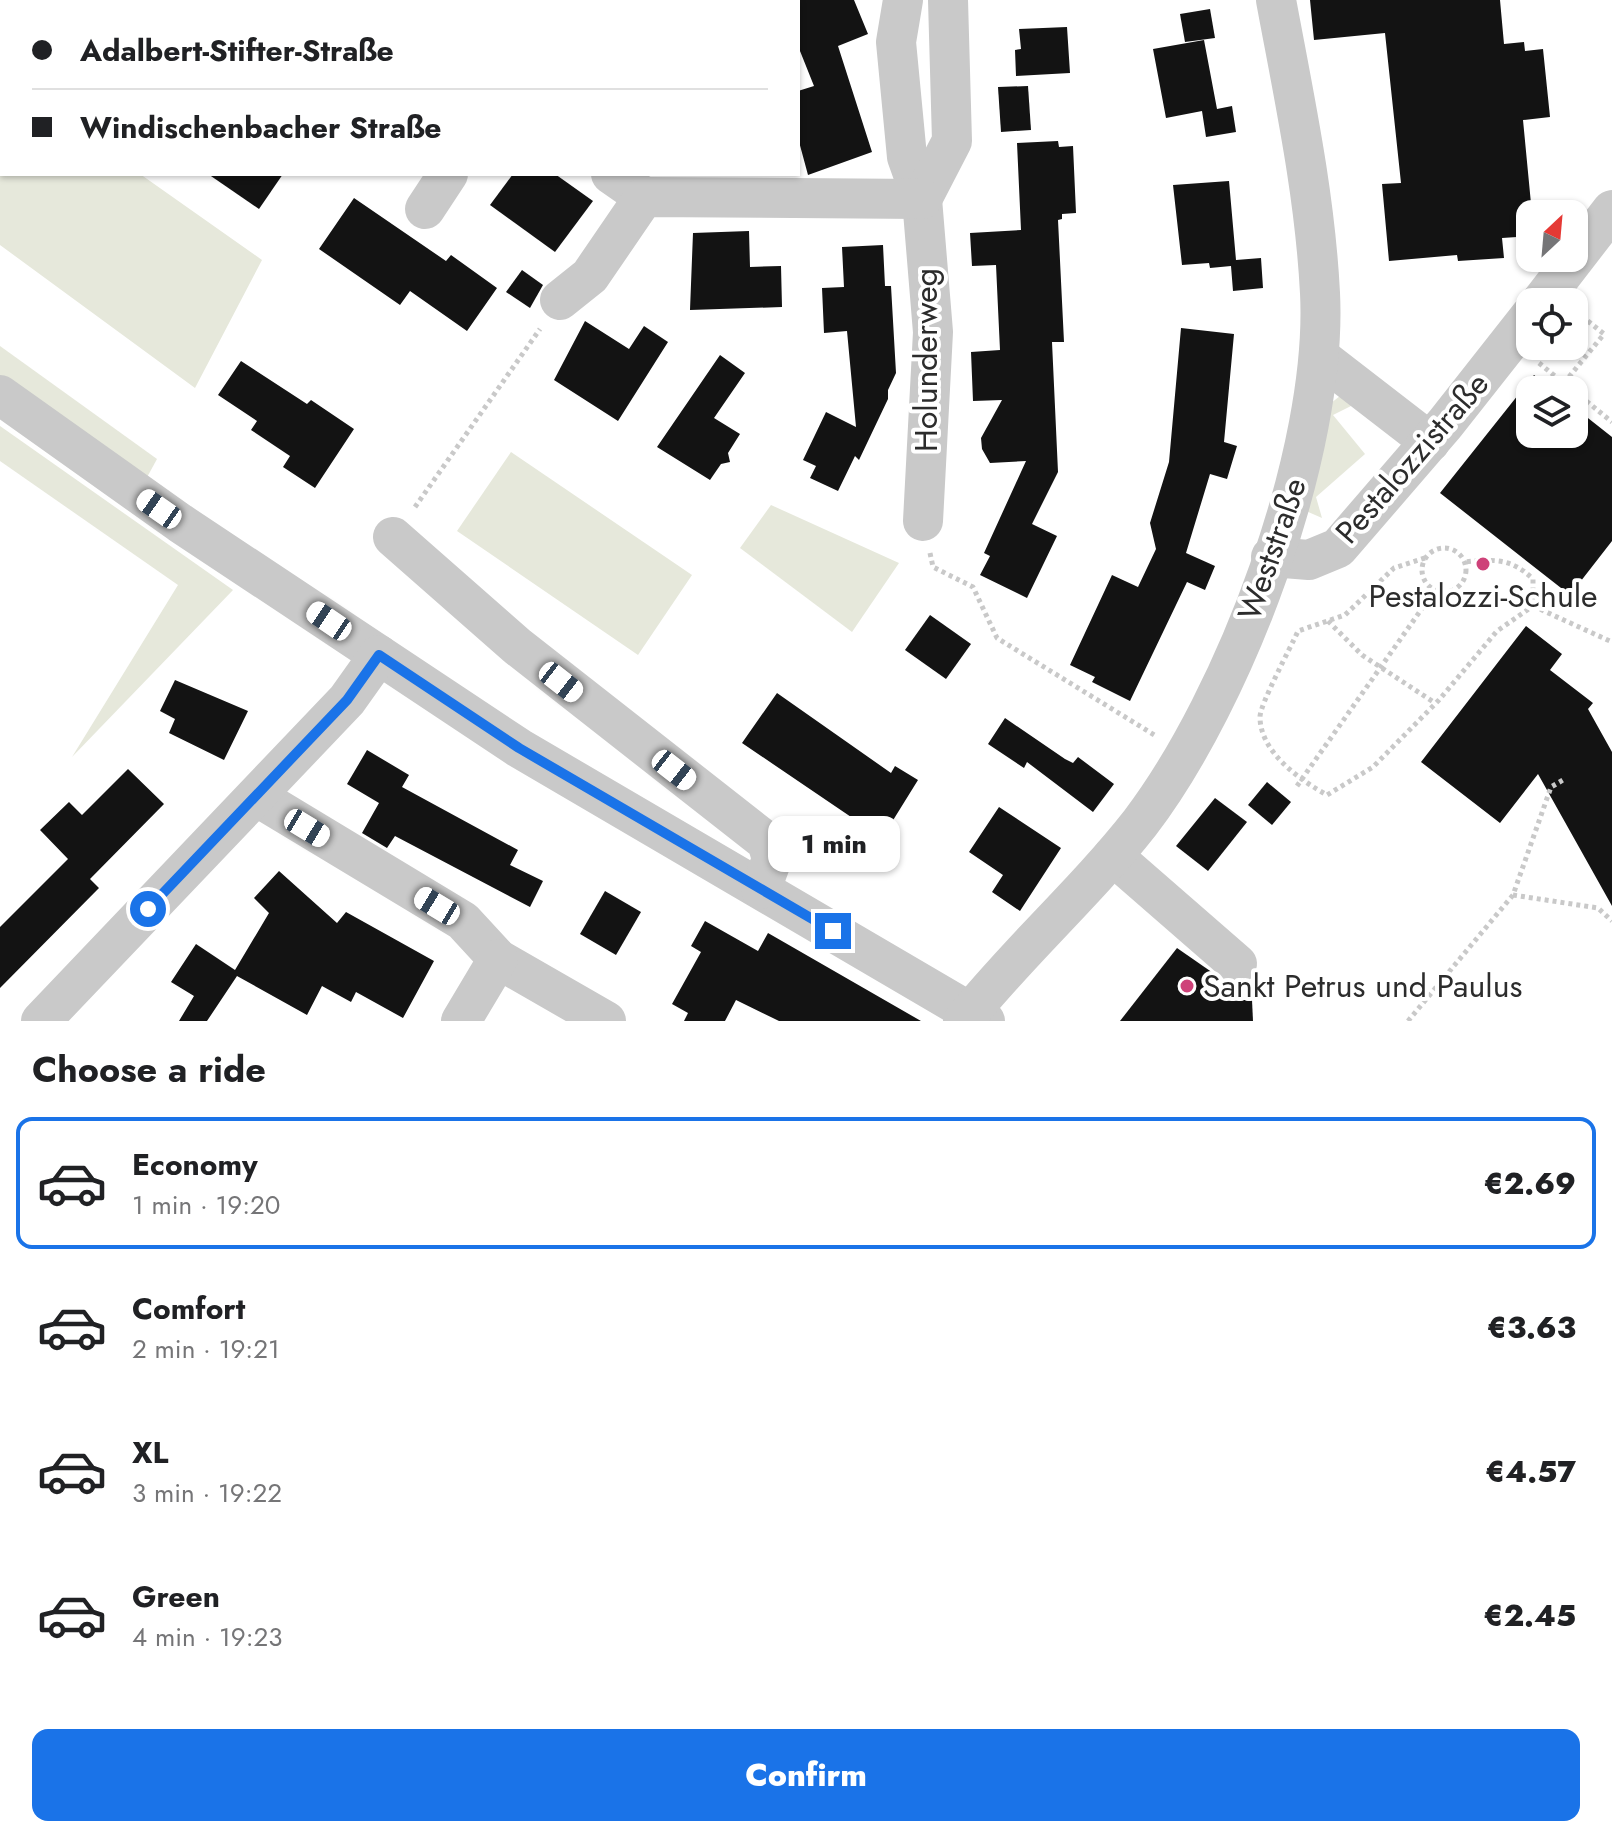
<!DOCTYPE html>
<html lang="en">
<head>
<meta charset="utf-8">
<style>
	body { margin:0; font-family:Jost,sans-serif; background:#f2f2f2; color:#202124; height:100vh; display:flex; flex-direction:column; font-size:30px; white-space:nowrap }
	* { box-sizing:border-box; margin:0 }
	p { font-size:26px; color:#757577 }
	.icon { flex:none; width:44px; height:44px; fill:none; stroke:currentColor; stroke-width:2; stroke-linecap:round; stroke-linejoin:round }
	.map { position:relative; height:1021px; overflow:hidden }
	.details { display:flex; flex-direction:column; background:#fff; flex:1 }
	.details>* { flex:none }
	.banner { position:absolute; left:0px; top:0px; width:800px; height:176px; box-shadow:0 2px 6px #0004; display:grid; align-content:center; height:176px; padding:0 32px; background:#fff }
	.needle { width:52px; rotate:26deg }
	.controls { position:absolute; left:1516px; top:200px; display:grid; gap:16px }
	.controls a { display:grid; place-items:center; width:72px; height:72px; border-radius:16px; background:#fff; box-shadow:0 2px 6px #0004; font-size:40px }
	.end { position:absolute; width:36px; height:36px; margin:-18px; border:10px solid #1a73e8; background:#fff; box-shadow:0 0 0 4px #fff }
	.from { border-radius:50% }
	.bubble { position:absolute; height:56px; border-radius:16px; background:#fff; box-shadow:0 2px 6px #0004; font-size:26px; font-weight:800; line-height:56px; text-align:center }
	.car { position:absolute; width:24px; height:48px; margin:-24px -12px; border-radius:10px; box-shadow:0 0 6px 2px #0007; background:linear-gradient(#fff 24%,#345 0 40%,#fff 0 76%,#345 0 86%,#fff 0) }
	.banner b { display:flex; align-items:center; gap:28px; height:76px; font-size:30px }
	.banner b+b { border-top:2px solid #e0e0e0 }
	.banner i { width:20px; height:20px; background:#202124 }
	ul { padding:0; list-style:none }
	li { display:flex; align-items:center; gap:24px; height:132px; margin:0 16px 12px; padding:0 16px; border:4px solid transparent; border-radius:16px }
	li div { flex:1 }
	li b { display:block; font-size:30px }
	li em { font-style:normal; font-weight:800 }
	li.selected { border-color:#1a73e8 }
	li>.icon { width:72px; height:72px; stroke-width:1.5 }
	h2 { padding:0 32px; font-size:36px; line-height:96px }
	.action { display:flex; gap:16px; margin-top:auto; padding:16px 32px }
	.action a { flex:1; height:92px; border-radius:16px; background:#1a73e8; color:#fff; font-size:32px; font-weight:800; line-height:92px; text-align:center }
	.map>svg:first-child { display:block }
</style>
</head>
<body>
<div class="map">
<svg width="1612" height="1021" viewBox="0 0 1612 1021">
	<rect width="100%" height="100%" fill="#fff"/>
	<g fill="#e6e8db">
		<path d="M0,75L2,174H140L262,260L195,388L0,245Z"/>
		<path d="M0,346L157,459L145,481L0,376Z"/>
		<path d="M1340,396L1357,403L1333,415L1365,454L1316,497L1322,518L1306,511L1326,407Z"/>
		<path d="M0,426L233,590L72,757L178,585L0,461Z"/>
		<path d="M511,452L692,575L638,655L457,531Z"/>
		<path d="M771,505L899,563L852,632L740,548Z"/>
	</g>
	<g fill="#131313">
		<path d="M798,0H854L868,34L838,46L872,152L808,175L798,138V91L814,86L798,46Z"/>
		<path d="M1310,0H1500L1504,44L1524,42L1525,51L1543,49L1550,117L1523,120L1532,214L1530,220L1516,222L1517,237L1502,238L1504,258L1458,261L1457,255L1389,261L1382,184L1401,183L1385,33L1314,40Z"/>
		<path d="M1210,9L1215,38L1185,42L1180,14Z"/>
		<path d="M1067,27L1070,73L1016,76L1015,50L1021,49L1019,29Z"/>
		<path d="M1204,40L1217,109L1232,106L1236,132L1206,137L1202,111L1166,118L1153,49Z"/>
		<path d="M1028,86L1031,130L1001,132L998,87Z"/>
		<path d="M1058,141L1059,147L1073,146L1076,213L1062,214V219L1058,220L1064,342H1052L1058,472L1032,524L1057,536L1027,598L980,575L990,556L984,553L1026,461L990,463L982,449L981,438L1002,400L973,401L971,352L1000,350L998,308L996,265L972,266L970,233L1021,230L1017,143Z"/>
		<path d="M208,174H283L259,209Z"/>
		<path d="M513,174H555L593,201L555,252L490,205Z"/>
		<path d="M1229,181L1236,260L1261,258L1263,288L1233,291L1231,266L1210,268L1209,263L1182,265L1173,185Z"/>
		<path d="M354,198L446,261L451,255L497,288L467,331L410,291L400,305L319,249Z"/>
		<path d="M749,231L750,267L781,266L782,307L690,310L693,233Z"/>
		<path d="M883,245L885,286H891L896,373L888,390V399L859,460L855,456L838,491L810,478L816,466L803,460L826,412L856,427L847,331L824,333L822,288L844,287L842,247Z"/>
		<path d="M522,270L543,285L530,308L506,292Z"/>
		<path d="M585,321L629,349L644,326L668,342L618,421L554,380Z"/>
		<path d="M1181,328L1234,334L1224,442L1237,446L1227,479L1210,474L1186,553L1215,566L1205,590L1187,582L1130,701L1092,682L1095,677L1070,665L1112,575L1138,587L1156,549L1150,523L1169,462Z"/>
		<path d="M720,355L745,373L714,418L740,434L728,453L730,462L721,464L710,480L657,447Z"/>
		<path d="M241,361L307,404L311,400L354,429L315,488L283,467L290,456L251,430L257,421L218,395Z"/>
		<path d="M1534,375L1553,390H1530V434H1574V407L1612,437V541L1570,595L1440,493Z"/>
		<path d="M930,615L971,644L946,679L905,650Z"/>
		<path d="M1526,626L1562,654L1550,670L1593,703L1588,709L1612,752V906L1538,774L1500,823L1421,762Z"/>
		<path d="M175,680L248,711L224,760L169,733L175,719L160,711Z"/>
		<path d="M777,693L891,773L895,766L918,780L882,838L742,743Z"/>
		<path d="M1005,718L1065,759L1073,763L1078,757L1114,784L1093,812L1027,762L1024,768L988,744Z"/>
		<path d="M367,750L409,775L402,787L518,850L510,865L543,881L530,907L395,836L387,848L362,833L379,803L347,784Z"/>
		<path d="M128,769L164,804L90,879L99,888L0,988V927L68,859L40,830L69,802L82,815Z"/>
		<path d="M1267,782L1291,802L1272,825L1248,805Z"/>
		<path d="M1215,798L1247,822L1208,871L1176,846Z"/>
		<path d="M999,807L1061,848L1020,911L992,892L1003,875L969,852Z"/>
		<path d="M279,871L337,923L346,912L434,961L403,1018L356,992L351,1002L322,986L307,1015L237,976L207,1021H179L194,996L171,982L196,944L235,970L269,913L254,898Z"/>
		<path d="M605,891L641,912L616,955L580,934Z"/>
		<path d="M705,921L758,951L768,933L921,1021H779L736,1000L725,1021H684L688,1013L672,1004L701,952L691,946Z"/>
		<path d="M1177,948L1252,1000L1253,1021H1120Z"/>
	</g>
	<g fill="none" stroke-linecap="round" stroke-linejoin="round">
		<g stroke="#c9c9c9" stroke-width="5" stroke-dasharray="4 4" stroke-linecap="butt">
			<path d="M1539,363L1572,390"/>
			<path d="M1564,383L1604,334L1578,313"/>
			<path d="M1574,391L1612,422"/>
			<path d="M415,507L540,329"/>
			<circle cx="1444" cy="570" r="22"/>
			<path d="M930,553L933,567L973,587L997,638L1156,736"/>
			<path d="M1425,558L1394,568L1345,615L1298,631C1291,647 1260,704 1260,717C1260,752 1300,780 1327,795L1373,767L1439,700L1497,631L1533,606V579C1511,558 1494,559 1464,562"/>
			<path d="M1533,606L1612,642"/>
			<path d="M1328,621L1362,655L1435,703"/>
			<path d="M1297,786L1435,590"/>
			<path d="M1513,895L1598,908L1612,921"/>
			<path d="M1408,1021L1513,895L1551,787L1563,780"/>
		</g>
		<g stroke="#c9c9c9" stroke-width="40">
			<path d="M316,0L319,2"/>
			<path d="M903,0L896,42L907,157L922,199L933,332L923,521"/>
			<path d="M252,2L253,0"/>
			<path d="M611,174L644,197"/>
			<path d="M922,199L952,141L948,0"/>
			<path d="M425,209L448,174"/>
			<path d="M560,300L590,276L644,197L922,199"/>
			<path d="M1541,302L1612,210"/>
			<path d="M1320,357L1430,442"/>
			<path d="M0,395L180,523L519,748L985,1021"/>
			<path d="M393,537L517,646L767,842L772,859L761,889"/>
			<path d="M1271,557L1309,560L1338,548L1445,424L1530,316"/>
			<path d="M256,796L463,921L498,959L606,1021"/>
			<path d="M1113,856L1237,964"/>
			<path d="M41,1021L347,700L379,655"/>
			<path d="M461,1021L498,959"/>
			<path d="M963,1021C1018,952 1085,893 1140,823C1236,697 1328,451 1320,293C1315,194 1294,97 1276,0"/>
		</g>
	</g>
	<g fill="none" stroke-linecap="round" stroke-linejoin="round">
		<path stroke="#1a73e8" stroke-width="10" d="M148,909L347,700L379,655L519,748L833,931"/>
	</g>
	<g fill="#ce4279" stroke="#fff" stroke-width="3">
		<circle cx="1483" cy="564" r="8"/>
		<circle cx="1187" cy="986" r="8"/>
	</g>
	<g text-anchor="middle" stroke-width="8" stroke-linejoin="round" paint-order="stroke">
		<g font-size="32" fill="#2c2c2c" stroke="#fff">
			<text transform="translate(926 360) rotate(-90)" y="11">Holunderweg</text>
			<text transform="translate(1412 458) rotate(-49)" y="11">Pestalozzistraße</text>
			<text transform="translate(1272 549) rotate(-71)" y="11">Weststraße</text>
		</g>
		<g font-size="32" fill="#2c2c2c" stroke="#fff">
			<text x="1483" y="607">Pestalozzi-Schule</text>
			<text x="1203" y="997" text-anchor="start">Sankt Petrus und Paulus</text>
		</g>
	</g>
</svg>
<div class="controls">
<a><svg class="needle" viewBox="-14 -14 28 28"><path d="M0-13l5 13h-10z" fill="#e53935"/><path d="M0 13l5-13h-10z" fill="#757577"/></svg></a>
<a><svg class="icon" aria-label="locate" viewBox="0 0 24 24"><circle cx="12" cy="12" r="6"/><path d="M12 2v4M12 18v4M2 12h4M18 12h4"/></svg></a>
<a><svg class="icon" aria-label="layers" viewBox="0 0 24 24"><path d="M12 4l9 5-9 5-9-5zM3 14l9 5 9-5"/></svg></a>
</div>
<i class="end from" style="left:148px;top:909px"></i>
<i class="end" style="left:833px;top:931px"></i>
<div class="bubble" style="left:768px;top:816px;width:132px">1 min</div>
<i class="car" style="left:159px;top:509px;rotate:305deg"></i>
<i class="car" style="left:329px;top:621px;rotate:304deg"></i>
<i class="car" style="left:561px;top:682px;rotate:128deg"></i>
<i class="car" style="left:674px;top:770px;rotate:128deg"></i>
<i class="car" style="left:307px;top:828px;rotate:121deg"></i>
<i class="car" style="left:437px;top:906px;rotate:301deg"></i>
<div class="banner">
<b><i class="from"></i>Adalbert-Stifter-Straße</b>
<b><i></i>Windischenbacher Straße</b>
</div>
</div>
<section class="details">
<h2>Choose a ride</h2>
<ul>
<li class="selected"><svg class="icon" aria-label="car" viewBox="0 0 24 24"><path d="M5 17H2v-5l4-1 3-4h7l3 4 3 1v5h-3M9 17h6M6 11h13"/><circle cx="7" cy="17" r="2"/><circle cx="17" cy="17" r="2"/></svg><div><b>Economy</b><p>1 min · 19:20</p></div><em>€2.69</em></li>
<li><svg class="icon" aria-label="car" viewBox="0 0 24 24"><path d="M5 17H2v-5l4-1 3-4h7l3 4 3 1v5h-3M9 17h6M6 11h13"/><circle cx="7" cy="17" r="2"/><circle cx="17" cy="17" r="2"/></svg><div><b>Comfort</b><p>2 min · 19:21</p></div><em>€3.63</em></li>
<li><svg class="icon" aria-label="car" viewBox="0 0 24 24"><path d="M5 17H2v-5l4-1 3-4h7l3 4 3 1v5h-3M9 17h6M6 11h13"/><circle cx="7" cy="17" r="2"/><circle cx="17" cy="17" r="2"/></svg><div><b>XL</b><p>3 min · 19:22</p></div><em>€4.57</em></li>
<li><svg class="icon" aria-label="car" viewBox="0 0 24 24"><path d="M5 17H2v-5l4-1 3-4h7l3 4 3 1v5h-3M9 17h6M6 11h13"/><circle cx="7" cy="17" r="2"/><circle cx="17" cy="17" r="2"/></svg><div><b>Green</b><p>4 min · 19:23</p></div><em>€2.45</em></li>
</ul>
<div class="action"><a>Confirm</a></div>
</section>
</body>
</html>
